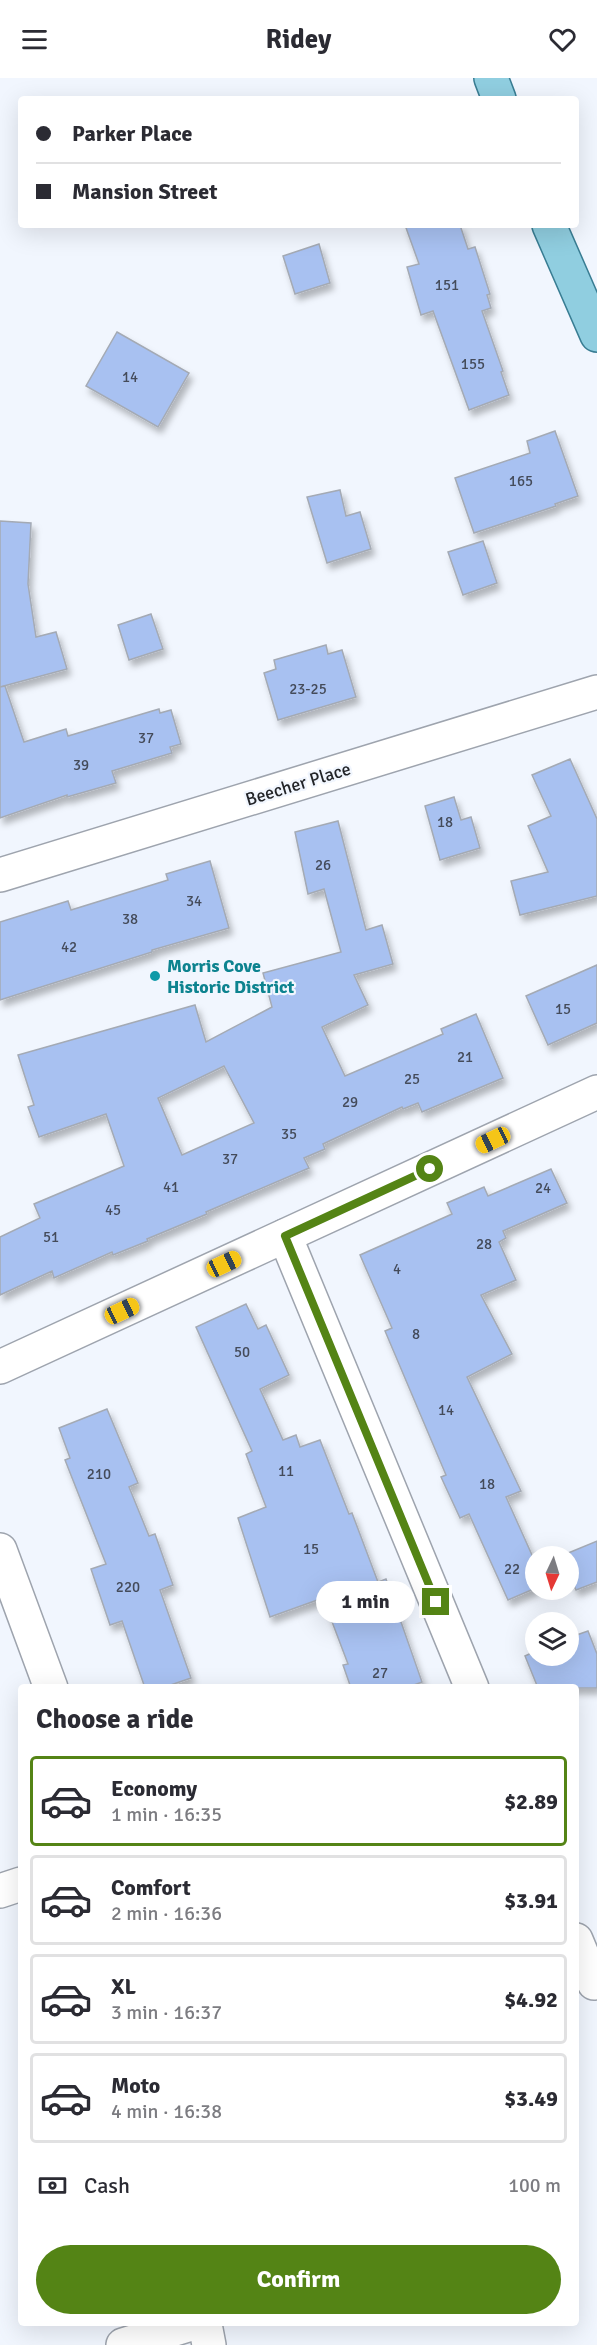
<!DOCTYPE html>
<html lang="en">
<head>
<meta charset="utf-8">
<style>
	body { margin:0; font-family:Signika,sans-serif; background:#f7f7f7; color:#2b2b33; height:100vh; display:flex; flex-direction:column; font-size:22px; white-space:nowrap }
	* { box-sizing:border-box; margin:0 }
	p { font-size:20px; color:#7c7c81 }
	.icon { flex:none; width:33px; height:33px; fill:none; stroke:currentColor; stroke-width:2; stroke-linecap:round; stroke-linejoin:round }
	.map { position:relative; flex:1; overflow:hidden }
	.panel { position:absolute; left:18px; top:1606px; width:561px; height:642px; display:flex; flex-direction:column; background:#fff; border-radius:6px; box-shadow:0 6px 24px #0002 }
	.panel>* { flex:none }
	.hud { position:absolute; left:18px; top:18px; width:561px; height:132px; border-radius:6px; box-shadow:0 6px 24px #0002; display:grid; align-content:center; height:132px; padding:0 18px; background:#fff }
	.needle { width:39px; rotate:184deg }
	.tools { position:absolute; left:525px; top:1468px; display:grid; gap:12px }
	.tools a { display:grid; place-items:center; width:54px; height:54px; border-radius:50%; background:#fff; box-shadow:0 6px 24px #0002; font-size:30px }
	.end { position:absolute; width:27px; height:27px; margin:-14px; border:8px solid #548415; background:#fff; box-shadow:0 0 0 3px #fff }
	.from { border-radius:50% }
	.bubble { position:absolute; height:42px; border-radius:21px; background:#fff; box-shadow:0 6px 24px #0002; font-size:20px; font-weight:700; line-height:42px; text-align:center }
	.car { position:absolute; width:18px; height:36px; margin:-18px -9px; border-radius:8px; box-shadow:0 0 4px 2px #0007; background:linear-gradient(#f5c518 24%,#345 0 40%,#f5c518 0 76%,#345 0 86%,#f5c518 0) }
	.hud b { display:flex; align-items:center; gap:21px; height:57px; font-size:22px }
	.hud b+b { border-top:2px solid #e1e1e2 }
	.hud i { width:15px; height:15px; background:#2b2b33 }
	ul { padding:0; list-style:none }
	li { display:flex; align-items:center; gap:18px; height:90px; margin:0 12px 9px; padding:0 6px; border:3px solid #e1e1e2; border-radius:6px }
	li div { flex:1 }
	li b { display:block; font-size:22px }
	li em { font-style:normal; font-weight:700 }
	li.selected { border-color:#548415 }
	li>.icon { width:54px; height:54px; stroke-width:1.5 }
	h2 { padding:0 18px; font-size:27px; line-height:72px }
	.pay { display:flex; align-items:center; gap:15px; height:66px; padding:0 18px; font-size:22px }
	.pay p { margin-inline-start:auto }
	.action { display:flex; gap:12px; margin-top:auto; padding:12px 18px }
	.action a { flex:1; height:69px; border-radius:36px; background:#548415; color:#fff; font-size:24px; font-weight:700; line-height:69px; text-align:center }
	header { display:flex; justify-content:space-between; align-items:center; height:78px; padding:0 18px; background:#fff; font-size:27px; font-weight:700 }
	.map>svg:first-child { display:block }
</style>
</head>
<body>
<header><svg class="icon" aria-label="menu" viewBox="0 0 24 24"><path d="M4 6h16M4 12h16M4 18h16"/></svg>Ridey<svg class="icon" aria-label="heart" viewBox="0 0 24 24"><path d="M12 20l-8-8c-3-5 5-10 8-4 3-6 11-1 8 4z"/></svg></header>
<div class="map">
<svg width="597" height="2267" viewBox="0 0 597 2267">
	<defs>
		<filter id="shadow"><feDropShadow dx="3.5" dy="6" stdDeviation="3" flood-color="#0004"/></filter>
	</defs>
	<rect width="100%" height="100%" fill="#f1f6fe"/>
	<g fill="#a8c1f1" stroke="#a4aab4" stroke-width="1.5" fill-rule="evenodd" filter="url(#shadow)">
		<path d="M405,147H460L468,171L475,169L490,216L487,217L491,230L482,233L503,293L501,294L509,317L469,332L433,233L421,237L407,189L419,186Z"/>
		<path d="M319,166L330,205L295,216L283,178Z"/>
		<path d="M117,254L189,295L158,349L86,308Z"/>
		<path d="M555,353L578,418L555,426L556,428L474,455L455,400L530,375L527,363Z"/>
		<path d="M340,412L346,438L360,434L371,471L327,485L307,419Z"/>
		<path d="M0,443L31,445L28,506L36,559L56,554L67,591L0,609Z"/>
		<path d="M483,463L497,505L463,517L448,474Z"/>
		<path d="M151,536L163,571L129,582L118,547Z"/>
		<path d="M326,567L328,576L342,572L356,619L278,642L264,595L276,591L274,582Z"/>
		<path d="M5,608L24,664L66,651L68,658L159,631L160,635L171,632L181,666L170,669L172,675L112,693L116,705L67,719V717L0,740V609Z"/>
		<path d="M570,681L597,741V818L520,837L511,803L548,794L528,748L551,738L532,697Z"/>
		<path d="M454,719L461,742L471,739L480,770L440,782L425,728Z"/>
		<path d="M338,743L366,852L382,847L393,886L354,897L368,927L322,949L345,998L443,956L441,951L476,936L503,1000L422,1034L418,1025L403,1031L402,1029L323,1066L325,1071L304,1080L309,1090L206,1134L207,1136L147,1161L148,1163L113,1177L112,1174L54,1200L52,1193L0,1217V1159L40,1140L34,1126L124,1088L106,1036L39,1059L28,1029L34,1027L18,977L195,927L206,964L272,929L263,895L341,874L324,811L308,816L295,754ZM224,988L254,1045L182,1077L158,1020Z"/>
		<path d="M210,783L229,850L152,872V874L0,922V844L68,823L71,832L168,802L166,796Z"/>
		<path d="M597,887V945L548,967L526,918Z"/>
		<path d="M551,1091L567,1125L503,1153L506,1160L499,1164L516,1202L481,1217L512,1276L467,1299L521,1413L506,1419L536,1486V1510L508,1522L469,1436L460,1440L441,1399L446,1397L385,1253L392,1250L360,1177L452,1136L447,1125L484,1109L488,1118Z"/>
		<path d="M246,1226L258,1251L266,1247L289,1297L260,1311L283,1362L296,1357L300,1369L320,1362L349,1436L352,1435L378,1504L386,1501L422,1604L406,1610H351L343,1587L348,1586L323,1520L270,1539L238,1440L266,1429L246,1376L252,1373L196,1249Z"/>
		<path d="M107,1331L138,1405L129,1409L149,1458L155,1456L173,1507L160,1512L191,1600L162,1610H145L122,1543L110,1547L91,1491L106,1486L65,1382L70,1380L59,1350Z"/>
		<path d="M597,1463V1504L576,1512L568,1495V1479L561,1478Z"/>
		<path d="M588,1553L597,1576V1610H538L525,1578L536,1573V1578H568V1560Z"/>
	</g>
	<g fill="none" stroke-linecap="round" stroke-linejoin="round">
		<defs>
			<g id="minor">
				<path d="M0,797L597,614"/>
				<path d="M285,1158L472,1610"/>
				<path d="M0,1289L597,1014"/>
				<path d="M0,1472L51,1610"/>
				<path d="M0,1813L21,1806"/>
				<path d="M576,1862L594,1905"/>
				<path d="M205,2246L209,2267"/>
				<path d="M123,2267L191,2246"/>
			</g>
			<g id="major">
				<path d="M491,0L499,21"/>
				<path d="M549,147L597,257"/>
			</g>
		</defs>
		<use href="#minor" stroke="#9ea4ae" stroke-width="36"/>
		<use href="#major" stroke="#397d93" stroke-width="36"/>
		<use href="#minor" stroke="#fff" stroke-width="33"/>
		<use href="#major" stroke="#90cee0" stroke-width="33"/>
	</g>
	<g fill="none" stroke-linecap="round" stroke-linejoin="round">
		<path stroke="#548415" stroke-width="8" d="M430,1091L285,1158L436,1524"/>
	</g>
	<circle fill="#0f9aa8" stroke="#f1f6fe" stroke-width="2" cx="155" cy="898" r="6"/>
	<g text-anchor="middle" stroke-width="4.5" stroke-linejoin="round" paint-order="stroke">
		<g font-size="15" fill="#444b5a">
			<text x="447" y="212">151</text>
			<text x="473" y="291">155</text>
			<text x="130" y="304">14</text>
			<text x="521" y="408">165</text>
			<text x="308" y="616">23-25</text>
			<text x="146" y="665">37</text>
			<text x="81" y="692">39</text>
			<text x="445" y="749">18</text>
			<text x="323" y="792">26</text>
			<text x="194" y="828">34</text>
			<text x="130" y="846">38</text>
			<text x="69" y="874">42</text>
			<text x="563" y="936">15</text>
			<text x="465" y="984">21</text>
			<text x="412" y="1006">25</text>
			<text x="350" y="1029">29</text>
			<text x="289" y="1061">35</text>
			<text x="230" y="1086">37</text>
			<text x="171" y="1114">41</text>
			<text x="543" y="1115">24</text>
			<text x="113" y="1137">45</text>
			<text x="51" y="1164">51</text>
			<text x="484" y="1171">28</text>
			<text x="397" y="1196">4</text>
			<text x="416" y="1261">8</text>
			<text x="242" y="1279">50</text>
			<text x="446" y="1337">14</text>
			<text x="286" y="1398">11</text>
			<text x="99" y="1401">210</text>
			<text x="487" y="1411">18</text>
			<text x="311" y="1476">15</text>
			<text x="512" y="1496">22</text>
			<text x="128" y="1514">220</text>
			<text x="380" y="1600">27</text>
		</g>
		<g font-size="18" fill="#222428" stroke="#f1f6fe">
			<text transform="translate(298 706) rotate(-17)" y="6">Beecher Place</text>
		</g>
		<g font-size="18" font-weight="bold" fill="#0d838f" stroke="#f1f6fe" text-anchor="start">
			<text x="167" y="894">Morris Cove<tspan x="167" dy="21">Historic District</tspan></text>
		</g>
	</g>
</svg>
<div class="tools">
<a><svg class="needle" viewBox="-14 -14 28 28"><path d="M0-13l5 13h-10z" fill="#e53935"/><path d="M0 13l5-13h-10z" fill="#7c7c81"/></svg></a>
<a><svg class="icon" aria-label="layers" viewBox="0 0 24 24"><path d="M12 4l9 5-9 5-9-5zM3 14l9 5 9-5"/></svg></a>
</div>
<i class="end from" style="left:430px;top:1091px"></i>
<i class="end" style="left:436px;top:1524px"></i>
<div class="bubble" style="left:316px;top:1503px;width:99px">1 min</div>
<i class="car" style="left:493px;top:1062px;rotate:245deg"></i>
<i class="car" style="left:224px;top:1186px;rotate:65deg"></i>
<i class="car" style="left:122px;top:1233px;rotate:65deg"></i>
<div class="hud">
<b><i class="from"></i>Parker Place</b>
<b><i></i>Mansion Street</b>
</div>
<section class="panel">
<h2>Choose a ride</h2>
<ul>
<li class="selected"><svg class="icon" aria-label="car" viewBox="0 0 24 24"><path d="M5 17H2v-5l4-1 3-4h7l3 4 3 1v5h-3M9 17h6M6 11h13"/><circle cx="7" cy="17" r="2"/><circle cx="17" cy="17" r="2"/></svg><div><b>Economy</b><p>1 min · 16:35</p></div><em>$2.89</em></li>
<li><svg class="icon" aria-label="car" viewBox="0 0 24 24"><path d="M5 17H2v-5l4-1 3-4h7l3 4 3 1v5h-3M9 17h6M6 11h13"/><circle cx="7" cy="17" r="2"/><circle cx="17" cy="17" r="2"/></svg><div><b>Comfort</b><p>2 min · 16:36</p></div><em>$3.91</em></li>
<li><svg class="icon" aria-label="car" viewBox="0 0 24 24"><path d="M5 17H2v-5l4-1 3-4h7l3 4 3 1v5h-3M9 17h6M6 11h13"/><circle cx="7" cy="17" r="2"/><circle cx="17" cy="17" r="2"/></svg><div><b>XL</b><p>3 min · 16:37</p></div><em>$4.92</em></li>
<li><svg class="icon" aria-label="car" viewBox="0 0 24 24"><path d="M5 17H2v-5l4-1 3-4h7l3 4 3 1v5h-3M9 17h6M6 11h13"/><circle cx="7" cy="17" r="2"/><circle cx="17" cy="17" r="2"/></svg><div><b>Moto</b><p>4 min · 16:38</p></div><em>$3.49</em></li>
</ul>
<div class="pay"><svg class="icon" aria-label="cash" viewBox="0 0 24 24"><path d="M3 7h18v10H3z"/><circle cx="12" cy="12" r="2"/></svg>Cash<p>100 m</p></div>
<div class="action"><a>Confirm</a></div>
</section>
</div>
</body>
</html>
